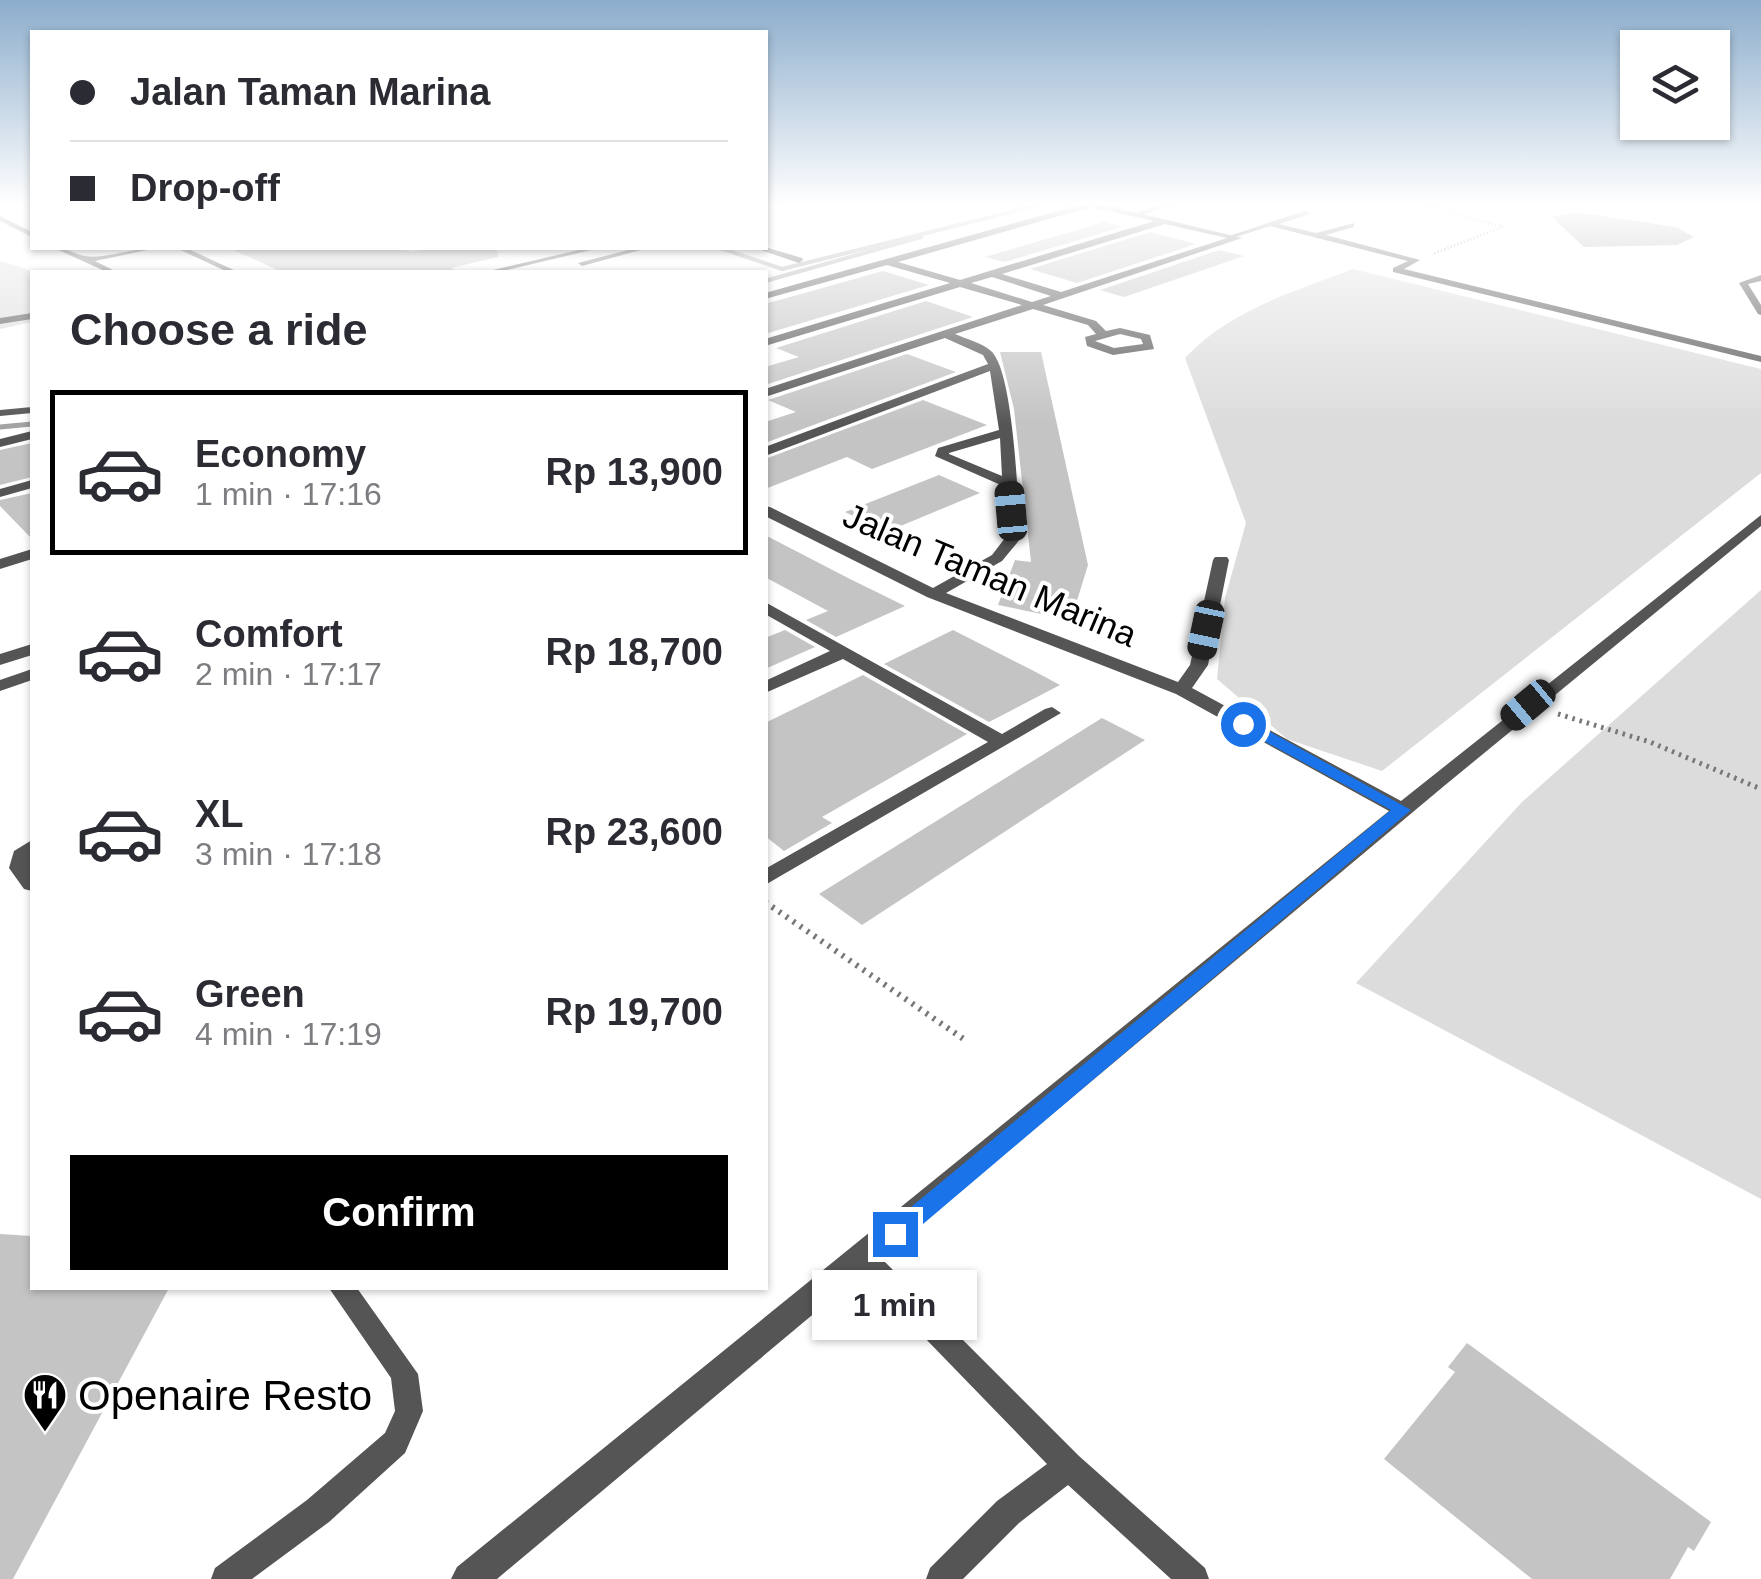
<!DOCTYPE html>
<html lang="en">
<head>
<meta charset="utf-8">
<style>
	body { margin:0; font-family:Helvetica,sans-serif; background:#f7f7f7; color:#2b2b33; height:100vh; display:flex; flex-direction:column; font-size:38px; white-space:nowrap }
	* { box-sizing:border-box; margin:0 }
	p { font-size:32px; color:#7c7c81 }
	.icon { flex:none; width:55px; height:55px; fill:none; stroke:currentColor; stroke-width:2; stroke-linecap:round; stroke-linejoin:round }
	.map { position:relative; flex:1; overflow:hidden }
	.panel { position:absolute; left:30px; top:270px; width:738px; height:1020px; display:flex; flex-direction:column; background:#fff; border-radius:0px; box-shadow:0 2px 8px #0004 }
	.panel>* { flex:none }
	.top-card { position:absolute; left:30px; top:30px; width:738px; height:220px; border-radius:0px; box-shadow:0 2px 8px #0004; display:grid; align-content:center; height:220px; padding:0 40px; background:#fff }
	.controls { position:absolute; left:1620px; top:30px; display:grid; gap:20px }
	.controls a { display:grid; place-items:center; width:110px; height:110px; border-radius:0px; background:#fff; box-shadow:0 2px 8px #0004; font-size:50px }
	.end { position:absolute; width:45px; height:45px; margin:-22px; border:12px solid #1a73e8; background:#fff; box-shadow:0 0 0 5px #fff }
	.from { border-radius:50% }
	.bubble { position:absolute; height:70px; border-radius:0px; background:#fff; box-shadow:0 2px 8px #0004; font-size:32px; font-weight:800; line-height:70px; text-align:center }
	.car { position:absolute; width:30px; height:60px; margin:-30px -15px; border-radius:12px; box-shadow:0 0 8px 2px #0007; background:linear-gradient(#222 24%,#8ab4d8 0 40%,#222 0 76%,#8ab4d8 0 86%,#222 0) }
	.top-card b { display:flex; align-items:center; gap:35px; height:95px; font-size:38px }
	.top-card b+b { border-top:2px solid #e1e1e2 }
	.top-card i { width:25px; height:25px; background:#2b2b33 }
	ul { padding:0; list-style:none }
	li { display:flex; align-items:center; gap:30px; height:165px; margin:0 20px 15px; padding:0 20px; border:5px solid transparent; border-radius:0px }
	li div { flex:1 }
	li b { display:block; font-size:38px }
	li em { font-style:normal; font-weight:800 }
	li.on { border-color:#000 }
	li>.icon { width:90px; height:90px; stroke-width:1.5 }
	h2 { padding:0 40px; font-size:45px; line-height:120px }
	.button { display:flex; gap:20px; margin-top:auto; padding:20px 40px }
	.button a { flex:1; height:115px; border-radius:0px; background:#000; color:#fff; font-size:40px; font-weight:800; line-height:115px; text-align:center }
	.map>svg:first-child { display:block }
</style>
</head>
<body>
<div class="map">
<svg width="1761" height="1579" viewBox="0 0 1761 1579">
	<rect width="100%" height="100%" fill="#fff"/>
	<g fill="#dcdcdc">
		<path d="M0,261L36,272L32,322L0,329Z"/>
		<path d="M1353,269L1761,369V473L1382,771L1287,739L1217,679L1225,598L1246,523L1185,358C1230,310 1293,292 1353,269Z"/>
		<path d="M1761,590V1199L1356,983L1522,802Z"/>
	</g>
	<path fill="#a3a3a3" d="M1574,212L1676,227L1694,237L1677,245L1584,247L1552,217Z"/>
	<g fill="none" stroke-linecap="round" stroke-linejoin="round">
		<g stroke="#a3a3a3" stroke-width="4">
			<path d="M1008,213L1040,204"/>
			<path d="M720,248L782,269L1011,212"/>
			<path d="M765,281L921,237"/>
		</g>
		<path stroke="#a3a3a3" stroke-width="5" d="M0,427L32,424"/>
	</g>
	<g fill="#c4c4c4">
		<path d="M1104,222L1122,227L1005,262L985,257Z"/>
		<path d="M1150,232L1196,244L1077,283L1030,269Z"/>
		<path d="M229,248H399L411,252L433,248H497L498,257L451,268L458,272H282Z"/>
		<path d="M1219,250L1244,256L1124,297L1100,290Z"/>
		<path d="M883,271L929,285L765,334V304Z"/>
		<path d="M926,301L973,317L765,385V367L799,357L776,348Z"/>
		<path d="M1000,352H1041L1088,565L1071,620L998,605L1015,560L1031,562L1014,409Z"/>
		<path d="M907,354L956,372L765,443V422L796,412L768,400Z"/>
		<path d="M923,400L987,425L872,469L847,457L765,489V459Z"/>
		<path d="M32,443V477L0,485V450Z"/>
		<path d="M939,475L980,493L886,532L845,512Z"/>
		<path d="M32,493V539L0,506V500Z"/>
		<path d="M765,535L848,578L905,606L836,637L806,620L828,611L765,577Z"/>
		<path d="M785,630L815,647L765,669V638Z"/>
		<path d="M953,630L1032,670L1060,685L989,722L884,664Z"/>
		<path d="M863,675L967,734L822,817L832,823L784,851L765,836V723Z"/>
		<path d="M1102,718L1145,740L862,925L819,894Z"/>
		<path d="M0,1234L32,1236V1288H169L13,1579H0Z"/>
		<path d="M1467,1343L1711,1522L1694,1551L1688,1547L1670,1579H1532L1384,1459L1455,1372L1448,1367Z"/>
	</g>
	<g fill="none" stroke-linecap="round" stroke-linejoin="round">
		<path stroke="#777" stroke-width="2.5" stroke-dasharray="1 2.5" stroke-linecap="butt" d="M1421,204L1503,227L1432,254"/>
		<path stroke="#777" stroke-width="5" stroke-dasharray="2.5 5" stroke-linecap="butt" d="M1558,714L1650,742L1761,789"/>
		<path stroke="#777" stroke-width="6" stroke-dasharray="2.5 6" stroke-linecap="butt" d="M765,902L965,1040"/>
		<g fill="#555" fill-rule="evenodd">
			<path d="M1162,204H1173L1140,216L1133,214Z"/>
			<path d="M1307,210L1310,214L1279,224L1316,233L1354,223V227L1326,235L1420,260L1404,269L1761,356V362L1393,272V268L1408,261L1270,226L1233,238L1229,236Z"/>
			<path d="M0,216L32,232V237L0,221Z"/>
			<path d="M765,247L802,258L803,260L799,263L755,248Z"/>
			<path d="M54,248C66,247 73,254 85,256C102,260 135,247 157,248L95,261L117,272H107Z"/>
			<path d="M176,248H186L238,272H228Z"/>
			<path d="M587,248H600L498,272H485Z"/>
			<path d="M636,248H648L582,266L578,263Z"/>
			<path d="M1761,275V281L1748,284L1761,305V315L1758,314L1739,283Z"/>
			<path d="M32,313V319L0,324V318Z"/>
			<path d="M32,407V413L0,416V410Z"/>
			<path d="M865,1248L874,1251L1079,1456L1205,1568L1209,1579H1171L1068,1485L1019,1523L963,1579H926L930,1568L997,1501L1047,1464L856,1267L852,1259L856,1251Z"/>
			<path d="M329,1288H357L418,1374L423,1411L405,1453L329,1522L252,1579H211L215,1568L307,1500L385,1433L395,1411L391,1378Z"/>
		</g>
		<g fill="#555" fill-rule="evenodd">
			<path d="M1082,204H1101L1242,238L1043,305L1096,321L1106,331L1120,328L1150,335L1154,349L1113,355L1087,346L1085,337L1096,334L1088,325L1033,309L955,334C966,339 983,343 991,351C1014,371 1018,504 1021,538L1002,561L946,593L1178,682L1190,665L1213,560L1215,557H1227L1229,560L1208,665L1192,688L1401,801L1761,515V526L1444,786L497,1579H451L457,1567L1389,811L1176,694L927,597L765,516V506L770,507L933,588L992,555L1005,538L1003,486L935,456L938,448L999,430L990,371L765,456V447L988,364L983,355L945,338L765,397V389L1022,305L960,287L765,346V339L950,283L887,265L765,299V293ZM1091,207L1154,221L960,280L898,262ZM1165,224L1227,238L1061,292L1002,274ZM992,277L1051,296L1032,302L971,283ZM1120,334L1141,339L1143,344L1114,348L1095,341ZM1000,438L1002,476L949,454V453Z"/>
			<path d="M32,431V439L0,447V439Z"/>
			<path d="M32,480V488L0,497V489Z"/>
			<path d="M32,549V559L0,569V559Z"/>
			<path d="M765,602L1002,734L1045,709L1052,707L1061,713L765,885V869L988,742L843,659L765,693V681L830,651L765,614Z"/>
			<path d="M32,644V655L0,665V654Z"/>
			<path d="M32,669V680L0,691V680Z"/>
			<path d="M32,840V891L24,889L9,868L14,851Z"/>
		</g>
	</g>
	<linearGradient id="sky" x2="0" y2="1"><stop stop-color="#8cadcc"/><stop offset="0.48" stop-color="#fff"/><stop offset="1" stop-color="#fff" stop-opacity="0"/></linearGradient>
	<rect width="1761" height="425" fill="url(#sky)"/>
	<path fill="#1a73e8" d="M1238,720H1249L1411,810L903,1241H887V1227L1391,810L1238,727Z"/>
	<defs>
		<symbol id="restaurant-pin" viewBox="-11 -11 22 30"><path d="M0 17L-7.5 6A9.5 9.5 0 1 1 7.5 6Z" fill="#000" stroke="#fff"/><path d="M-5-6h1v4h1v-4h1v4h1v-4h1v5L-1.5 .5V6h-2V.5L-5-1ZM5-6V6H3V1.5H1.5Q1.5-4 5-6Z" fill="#fff"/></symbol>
	</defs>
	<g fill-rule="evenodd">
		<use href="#restaurant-pin" x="20" y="1370" width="50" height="68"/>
	</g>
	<g text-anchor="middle" stroke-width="8" stroke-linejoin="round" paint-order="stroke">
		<g font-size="35" fill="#000" stroke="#fff">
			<text transform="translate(990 575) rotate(23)" y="12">Jalan Taman Marina</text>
		</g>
		<g font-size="42" fill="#000" stroke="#fff" text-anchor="start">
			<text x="78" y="1410">Openaire Resto</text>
		</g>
	</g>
</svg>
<div class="controls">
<a><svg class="icon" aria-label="layers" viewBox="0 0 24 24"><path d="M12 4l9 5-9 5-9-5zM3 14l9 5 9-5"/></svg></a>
</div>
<i class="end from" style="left:1243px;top:724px"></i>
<i class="end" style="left:895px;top:1234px"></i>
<div class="bubble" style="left:812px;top:1270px;width:165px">1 min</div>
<i class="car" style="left:1011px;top:511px;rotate:355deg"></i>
<i class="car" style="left:1206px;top:630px;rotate:192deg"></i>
<i class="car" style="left:1528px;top:705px;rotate:230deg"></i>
<div class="top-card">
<b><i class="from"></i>Jalan Taman Marina</b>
<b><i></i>Drop-off</b>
</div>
<section class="panel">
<h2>Choose a ride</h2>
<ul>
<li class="on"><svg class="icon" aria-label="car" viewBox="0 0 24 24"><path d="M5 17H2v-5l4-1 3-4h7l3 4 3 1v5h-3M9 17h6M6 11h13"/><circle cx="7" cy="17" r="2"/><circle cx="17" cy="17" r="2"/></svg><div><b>Economy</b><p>1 min · 17:16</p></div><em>Rp 13,900</em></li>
<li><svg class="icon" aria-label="car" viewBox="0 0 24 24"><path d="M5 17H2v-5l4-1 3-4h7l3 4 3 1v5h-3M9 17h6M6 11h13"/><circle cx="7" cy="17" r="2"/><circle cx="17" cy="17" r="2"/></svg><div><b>Comfort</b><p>2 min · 17:17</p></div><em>Rp 18,700</em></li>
<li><svg class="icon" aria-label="car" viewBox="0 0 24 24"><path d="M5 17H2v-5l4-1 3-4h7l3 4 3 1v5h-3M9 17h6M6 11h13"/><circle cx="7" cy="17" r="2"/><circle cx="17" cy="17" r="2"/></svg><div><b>XL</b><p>3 min · 17:18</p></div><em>Rp 23,600</em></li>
<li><svg class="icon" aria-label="car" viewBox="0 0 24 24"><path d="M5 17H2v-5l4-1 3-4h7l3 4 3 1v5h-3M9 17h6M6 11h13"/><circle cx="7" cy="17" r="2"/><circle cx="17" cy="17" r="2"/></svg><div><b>Green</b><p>4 min · 17:19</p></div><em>Rp 19,700</em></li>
</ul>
<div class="button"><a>Confirm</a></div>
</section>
</div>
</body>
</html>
